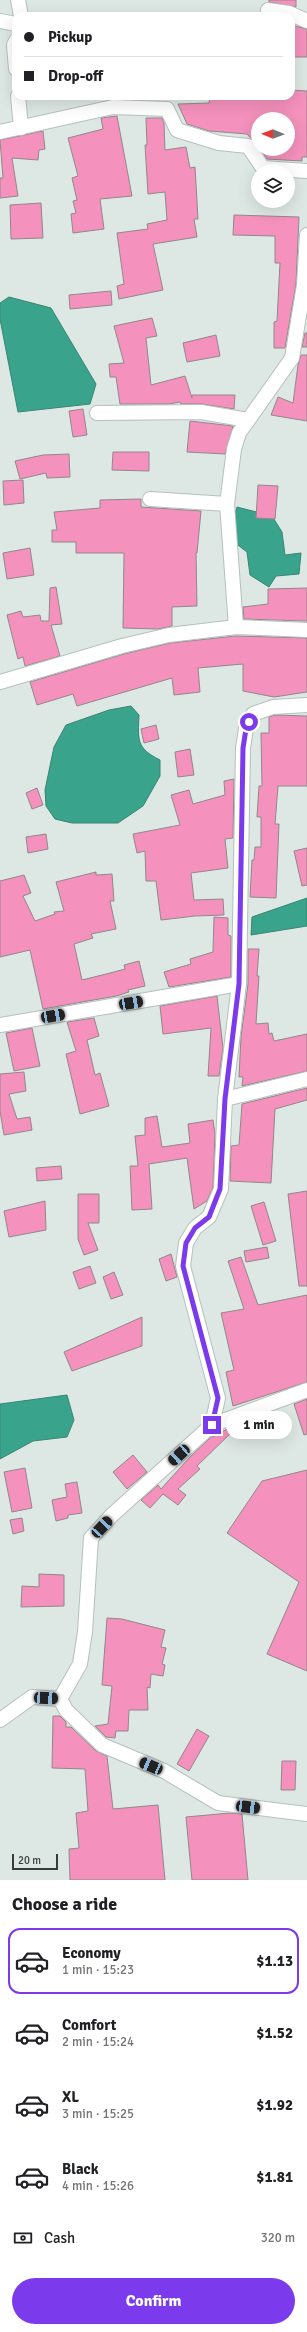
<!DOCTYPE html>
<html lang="en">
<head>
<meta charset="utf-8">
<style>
	body { margin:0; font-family:Signika,sans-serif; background:#f6f6f6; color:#202124; height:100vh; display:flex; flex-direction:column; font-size:15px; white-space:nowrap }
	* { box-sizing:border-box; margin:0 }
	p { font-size:13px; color:#757577 }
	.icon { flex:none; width:22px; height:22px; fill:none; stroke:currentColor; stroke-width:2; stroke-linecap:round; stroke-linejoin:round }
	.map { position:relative; height:1880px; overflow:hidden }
	.sheet { display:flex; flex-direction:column; background:#fff; flex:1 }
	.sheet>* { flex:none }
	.banner { position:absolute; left:12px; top:12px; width:283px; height:88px; border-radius:12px; box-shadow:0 4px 16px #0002; display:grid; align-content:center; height:88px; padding:0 12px; background:#fff }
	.needle { width:26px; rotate:271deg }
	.fabs { position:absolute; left:251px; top:112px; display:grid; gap:8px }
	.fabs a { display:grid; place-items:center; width:44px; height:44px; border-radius:50%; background:#fff; box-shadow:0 4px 16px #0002; font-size:20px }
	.scale { position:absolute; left:12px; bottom:10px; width:46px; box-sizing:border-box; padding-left:4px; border:2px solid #383c3b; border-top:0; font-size:11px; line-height:14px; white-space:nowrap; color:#383c3b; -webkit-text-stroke:3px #dde7e3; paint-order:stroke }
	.end { position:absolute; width:18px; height:18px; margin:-9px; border:5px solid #7c3aed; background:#fff; box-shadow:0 0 0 2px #fff }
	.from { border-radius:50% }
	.bubble { position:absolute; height:28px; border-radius:14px; background:#fff; box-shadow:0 4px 16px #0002; font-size:13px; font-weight:800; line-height:28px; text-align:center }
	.car { position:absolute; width:12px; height:24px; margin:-12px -6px; border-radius:5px; box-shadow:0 0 3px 1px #0007; background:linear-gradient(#222 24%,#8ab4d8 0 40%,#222 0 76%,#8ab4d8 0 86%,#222 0) }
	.banner b { display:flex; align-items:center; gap:14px; height:38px; font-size:15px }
	.banner b+b { border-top:1px solid #e0e0e0 }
	.banner i { width:10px; height:10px; background:#202124 }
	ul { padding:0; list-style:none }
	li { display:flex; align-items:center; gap:12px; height:66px; margin:0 8px 6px; padding:0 4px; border:2px solid transparent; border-radius:12px }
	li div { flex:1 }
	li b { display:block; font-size:15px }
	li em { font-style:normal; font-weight:800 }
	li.current { border-color:#7c3aed }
	li>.icon { width:36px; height:36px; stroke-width:1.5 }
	h2 { padding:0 12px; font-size:18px; line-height:48px }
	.pay { display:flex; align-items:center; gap:10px; height:44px; padding:0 12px; font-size:15px }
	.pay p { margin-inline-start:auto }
	.action { display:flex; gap:8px; margin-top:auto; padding:8px 12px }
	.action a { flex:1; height:46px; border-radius:24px; background:#7c3aed; color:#fff; font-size:16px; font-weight:800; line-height:46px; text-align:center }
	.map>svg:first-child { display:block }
</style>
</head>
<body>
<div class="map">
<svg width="307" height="1880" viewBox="0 0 307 1880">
	<rect width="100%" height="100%" fill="#dde7e3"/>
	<g fill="#39a48b" stroke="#398573">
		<path d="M9,297L51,308L96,384L90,404L18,412L0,319V303Z"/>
		<path d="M237,507L272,516L282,532L285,555L301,553L299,574L276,576L269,587L250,575L247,552L234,542L231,526Z"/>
		<path d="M131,706L139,715C138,740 136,748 160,760V776L143,806L118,823H72L55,819L46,806L45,790L54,747L66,725L109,710Z"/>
		<path d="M307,898V926L251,935L252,917Z"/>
		<path d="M67,1395L74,1420L67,1437L33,1441L0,1459V1404Z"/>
	</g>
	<g fill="#f491bc" stroke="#91888b">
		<path d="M269,0H296V7L269,2Z"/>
		<path d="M291,25L307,29V57H291Z"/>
		<path d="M291,90L307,91V157H302V161L267,159L261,150L288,149V119H258V146L247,134L209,131L187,124L178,104L209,103L210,96L291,97Z"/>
		<path d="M117,116L132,196L100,199L104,229L73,233L71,214L76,213L73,201L77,200L72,178L78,176L68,138L103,129L101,118Z"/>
		<path d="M146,118H162L164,123L165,150L186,147L190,168L195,167L198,219H194L197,237L153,244L163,290L119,299L117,286L124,284L117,233L148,229L147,224L167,220L165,192L148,194L145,145H147Z"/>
		<path d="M43,131L45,149L39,150L38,160L12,158L18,196L0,198V178H3L0,140Z"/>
		<path d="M41,203L43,238L11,239L10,205Z"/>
		<path d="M234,215L299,217L296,284L285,348H274V322L277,321L280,263H275V236L233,235Z"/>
		<path d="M111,291L112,305L70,309L69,295Z"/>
		<path d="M152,318L157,336L146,338L151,385L185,376L192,398V395H235L234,409L202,404H181L180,402L169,404H120L116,377H110L109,364L124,363L114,326Z"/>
		<path d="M305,333H307V347H302Z"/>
		<path d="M216,335L220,356L187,362L183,343Z"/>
		<path d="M301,355H307V421L271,415L278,397L293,403L298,365Z"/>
		<path d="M83,409L87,435L73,437L69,411Z"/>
		<path d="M190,421L233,426L225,454L187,452Z"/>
		<path d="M113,452H149V471L112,470Z"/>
		<path d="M69,454L70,477L47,478L46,473L20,479L15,461L43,455Z"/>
		<path d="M23,480L24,503L4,505L3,481Z"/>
		<path d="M258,485L278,486L275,519L256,518Z"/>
		<path d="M141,499V507L201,511L197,553H196L197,606L172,607V626L158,629L123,628L124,553H76V542H52V530H57L54,512L100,508V500Z"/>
		<path d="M30,548L34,575L7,579L3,553Z"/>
		<path d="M56,587L62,624L51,625L60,656L25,666L23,657L18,659L7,615L21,611L23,617L40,615L41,621H49L50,588Z"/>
		<path d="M307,588V621L244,619L243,607L268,604V589Z"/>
		<path d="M236,636L307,638V692L274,697L243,691V664L198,668L200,692L174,695L172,678L77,706L73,694L37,705L30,682L124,654L170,643Z"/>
		<path d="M275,715L307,716V786H278L275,824H279L276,898L250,897L252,860H254L255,847H261V817H257L259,786H262L261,733H269V717Z"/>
		<path d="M156,725L159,739L144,743L141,729Z"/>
		<path d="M190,749L194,775L178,777L175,752Z"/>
		<path d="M234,779L233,838L225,839L228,868L191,873L194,900L223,899L224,915L195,916L161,920L156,881H146L145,851L137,853L133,834L180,825L171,795L189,790L193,804L225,795L224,781Z"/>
		<path d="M37,788L43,805L32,809L26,793Z"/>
		<path d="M46,834L48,849L28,853L26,837Z"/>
		<path d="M307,848V885L302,886L294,851Z"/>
		<path d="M96,872V875L112,874L114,901H110L116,929L91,934L93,938L74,944L82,980L114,972L125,969L124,965L139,961L145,986L128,990L129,992L116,996L43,1009L30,950L0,957V881L24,875L31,893L23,896L35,921L55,914L54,912L64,911L56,882Z"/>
		<path d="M214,917L228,918V935L231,936V977L169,987L164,972L191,964L190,959L213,952Z"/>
		<path d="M248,949H259L257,976H259L256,1024L268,1023L269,1034L272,1033L274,1041L307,1034V1071L242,1086L243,1077H239L241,1037L248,984Z"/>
		<path d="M217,996L223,1048L219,1076H208L211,1028L163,1034L160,1006Z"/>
		<path d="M94,1018L99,1036L87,1040L95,1075L100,1073L109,1106L80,1114L66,1054L76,1051L67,1022Z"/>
		<path d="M32,1028L40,1066L14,1071L6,1033Z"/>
		<path d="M24,1072L26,1091L9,1094L17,1119L30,1117L32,1130L4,1135L0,1111V1074Z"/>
		<path d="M307,1088V1100L275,1109L271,1183L230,1181L231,1146L239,1145L242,1104Z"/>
		<path d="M157,1116L162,1147L190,1143L188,1124L213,1120L215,1134L213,1187L207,1201L194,1209L187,1158L149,1164L152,1209L132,1210L130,1166H138L135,1136L145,1135V1118Z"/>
		<path d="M61,1166L62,1179L37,1181L36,1168Z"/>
		<path d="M307,1191V1286H299L288,1194Z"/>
		<path d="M78,1194H99V1223H88L98,1250L84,1255L78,1239Z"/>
		<path d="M45,1201L46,1230L9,1237L4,1211Z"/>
		<path d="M264,1202L276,1241L263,1245L251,1206Z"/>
		<path d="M267,1247L269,1258L246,1262L244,1251Z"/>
		<path d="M171,1254L177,1277L166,1281L159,1259Z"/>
		<path d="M241,1257L258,1305L307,1295V1382L233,1406L226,1372L234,1370L221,1313L244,1309L228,1261Z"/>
		<path d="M90,1266L96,1283L79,1289L73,1272Z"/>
		<path d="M114,1272L123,1295L111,1299L103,1277Z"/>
		<path d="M142,1317V1346L72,1371L64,1352Z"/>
		<path d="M307,1399V1434L304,1435L294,1404Z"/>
		<path d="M233,1426L235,1429L197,1466L200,1469L178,1489L186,1495L178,1505L163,1494L150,1508L141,1500L158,1485L161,1489L189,1458L210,1438Z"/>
		<path d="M133,1455L147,1472L127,1489L113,1472Z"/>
		<path d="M25,1468L32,1508L12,1512L4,1472Z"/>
		<path d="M307,1470V1671L267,1654L299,1582L227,1533L262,1481Z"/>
		<path d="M77,1482L82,1513L68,1515V1518L56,1521L52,1500L67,1497L65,1484Z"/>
		<path d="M22,1518L24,1531L13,1534L10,1520Z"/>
		<path d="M39,1574L64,1575V1606L21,1607L22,1586L39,1587Z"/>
		<path d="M107,1618L122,1619L165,1630L161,1647L166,1648L162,1664L165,1665L163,1676L151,1674L150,1688L147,1687L148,1710H129L128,1731H116L115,1738L106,1737L95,1726L108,1724L112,1686L102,1685Z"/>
		<path d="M53,1716H60L66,1722V1727H71L96,1751L107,1756L113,1809L158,1805L165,1880H70L69,1849L79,1848L76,1813L88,1811L85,1769L52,1768Z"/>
		<path d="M197,1729L209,1736L189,1771L177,1764Z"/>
		<path d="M282,1761H296L295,1790H281Z"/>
		<path d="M230,1813L242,1814L248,1880H192L186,1817Z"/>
	</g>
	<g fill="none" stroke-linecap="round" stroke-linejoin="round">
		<defs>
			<g id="minor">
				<path d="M18,0L21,16"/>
				<path d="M268,10L289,13L307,21"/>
				<path d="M0,21L16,24"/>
				<path d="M16,41L14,45L16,69"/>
				<path d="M18,96L21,128"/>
				<path d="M0,132L113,107L167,109L177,130L219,143L248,146L263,168L307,171"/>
				<path d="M97,413L201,412L248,420"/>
				<path d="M150,499L227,504"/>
				<path d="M236,627L227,504L234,449L239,433L292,358L304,285L307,235"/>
				<path d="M0,682L122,646L169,635L236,627L307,630"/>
				<path d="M0,1025L239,984"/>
				<path d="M225,1099L307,1079"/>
				<path d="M212,1425L307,1390"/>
				<path d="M60,1699L80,1664L85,1632L91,1538L112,1515L212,1425L218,1398L183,1266L186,1243L195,1228L209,1217L221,1189L225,1099L239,984L243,748L246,729L253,714L273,707L307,705"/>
				<path d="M60,1699L66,1710L102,1745L164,1771L218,1803L307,1814"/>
				<path d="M0,1720L32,1697L60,1699"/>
			</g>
		</defs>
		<use href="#minor" stroke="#b6c0bc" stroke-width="16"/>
		<use href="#minor" stroke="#fff" stroke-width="14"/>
	</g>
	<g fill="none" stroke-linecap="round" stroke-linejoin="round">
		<path stroke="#7c3aed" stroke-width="5" d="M212,1425L218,1398L183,1266L186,1243L195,1228L209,1217L220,1189L225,1099L239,984L243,748L246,729L249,722"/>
	</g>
</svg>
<div class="fabs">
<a><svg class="needle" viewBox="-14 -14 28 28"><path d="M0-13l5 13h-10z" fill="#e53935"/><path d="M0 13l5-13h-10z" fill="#757577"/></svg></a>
<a><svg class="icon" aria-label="layers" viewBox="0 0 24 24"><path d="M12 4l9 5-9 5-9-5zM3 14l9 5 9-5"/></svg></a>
</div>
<div class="scale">20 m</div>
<i class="end from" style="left:249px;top:722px"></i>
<i class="end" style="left:212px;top:1425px"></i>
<div class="bubble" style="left:226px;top:1411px;width:66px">1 min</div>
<i class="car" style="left:131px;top:1003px;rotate:80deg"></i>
<i class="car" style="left:53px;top:1016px;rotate:80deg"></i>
<i class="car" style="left:179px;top:1455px;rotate:228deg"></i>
<i class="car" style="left:102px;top:1527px;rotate:43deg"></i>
<i class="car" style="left:46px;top:1698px;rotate:93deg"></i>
<i class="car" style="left:151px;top:1766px;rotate:293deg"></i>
<i class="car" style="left:248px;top:1807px;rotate:97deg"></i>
<div class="banner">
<b><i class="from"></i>Pickup</b>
<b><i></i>Drop-off</b>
</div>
</div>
<section class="sheet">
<h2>Choose a ride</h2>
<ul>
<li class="current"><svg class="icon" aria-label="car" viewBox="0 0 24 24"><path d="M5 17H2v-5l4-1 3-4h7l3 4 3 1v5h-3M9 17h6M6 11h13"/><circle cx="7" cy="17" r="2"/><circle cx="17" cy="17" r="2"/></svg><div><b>Economy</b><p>1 min · 15:23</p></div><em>$1.13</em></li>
<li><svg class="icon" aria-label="car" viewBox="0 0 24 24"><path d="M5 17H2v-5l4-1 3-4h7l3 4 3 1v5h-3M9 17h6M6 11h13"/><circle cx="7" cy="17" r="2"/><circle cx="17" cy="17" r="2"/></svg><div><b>Comfort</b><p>2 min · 15:24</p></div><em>$1.52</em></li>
<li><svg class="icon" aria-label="car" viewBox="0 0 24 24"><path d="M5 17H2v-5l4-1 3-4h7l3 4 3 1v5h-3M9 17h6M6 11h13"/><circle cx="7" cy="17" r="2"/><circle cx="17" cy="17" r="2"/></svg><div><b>XL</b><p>3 min · 15:25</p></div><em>$1.92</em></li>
<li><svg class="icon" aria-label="car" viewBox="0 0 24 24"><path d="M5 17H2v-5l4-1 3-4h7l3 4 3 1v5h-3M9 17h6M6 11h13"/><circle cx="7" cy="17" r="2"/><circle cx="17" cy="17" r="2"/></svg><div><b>Black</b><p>4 min · 15:26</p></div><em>$1.81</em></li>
</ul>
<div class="pay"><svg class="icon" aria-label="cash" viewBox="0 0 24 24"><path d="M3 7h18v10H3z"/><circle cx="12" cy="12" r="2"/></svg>Cash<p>320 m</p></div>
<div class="action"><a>Confirm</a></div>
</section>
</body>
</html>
